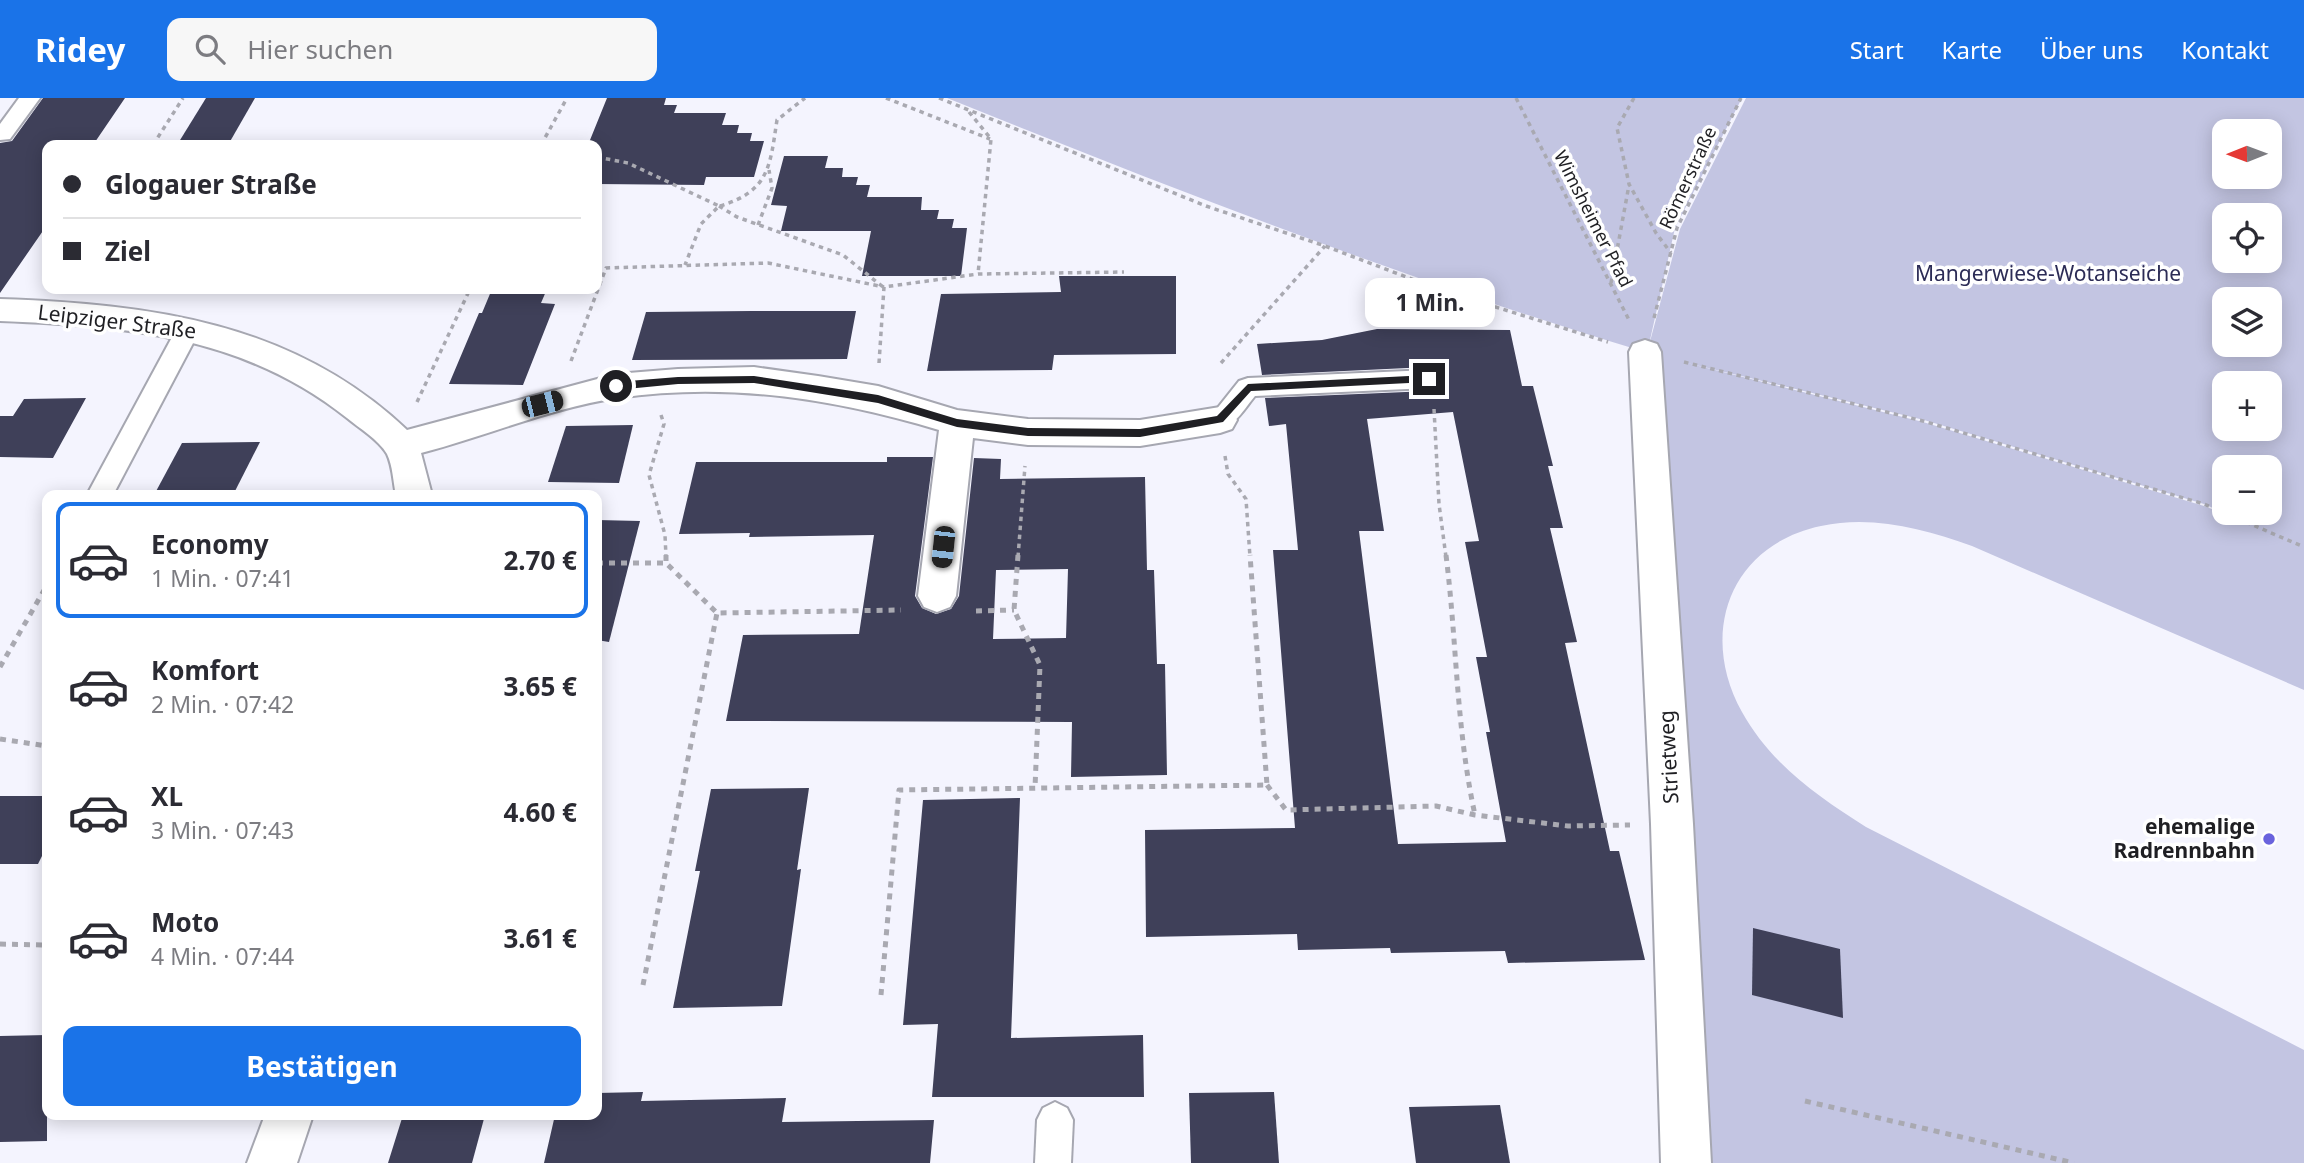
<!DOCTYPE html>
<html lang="de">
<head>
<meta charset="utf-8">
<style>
	body { margin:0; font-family:"Noto Sans",sans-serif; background:#f7f7f7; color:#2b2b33; height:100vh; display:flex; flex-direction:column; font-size:26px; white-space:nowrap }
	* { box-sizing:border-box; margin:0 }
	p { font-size:23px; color:#7c7c81 }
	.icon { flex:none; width:38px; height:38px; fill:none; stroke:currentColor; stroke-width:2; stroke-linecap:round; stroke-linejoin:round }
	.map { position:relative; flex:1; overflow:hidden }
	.panel { position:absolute; left:42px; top:392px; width:560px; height:630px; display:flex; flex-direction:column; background:#fff; border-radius:14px; box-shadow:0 4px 18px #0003 }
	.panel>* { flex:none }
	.top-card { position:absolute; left:42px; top:42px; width:560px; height:154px; border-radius:14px; box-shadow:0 4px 18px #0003; display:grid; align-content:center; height:154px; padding:0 21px; background:#fff }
	.needle { width:46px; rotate:269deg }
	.fabs { position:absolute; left:2212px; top:21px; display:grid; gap:14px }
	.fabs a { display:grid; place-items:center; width:70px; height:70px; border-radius:14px; background:#fff; box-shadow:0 4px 18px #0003; font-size:35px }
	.end { position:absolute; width:32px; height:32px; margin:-16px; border:9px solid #1f1f23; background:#fff; box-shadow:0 0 0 4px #fff }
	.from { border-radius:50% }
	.bubble { position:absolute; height:49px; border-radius:14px; background:#fff; box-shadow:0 4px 18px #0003; font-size:23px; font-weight:700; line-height:49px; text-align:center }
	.car { position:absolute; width:21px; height:42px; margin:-21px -10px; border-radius:9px; box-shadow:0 0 5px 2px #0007; background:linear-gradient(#222 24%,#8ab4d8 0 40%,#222 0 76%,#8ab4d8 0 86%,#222 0) }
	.top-card b { display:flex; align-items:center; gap:24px; height:66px; font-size:26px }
	.top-card b+b { border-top:2px solid #e1e1e2 }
	.top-card i { width:18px; height:18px; background:#2b2b33 }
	ul { padding:12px 0 0; list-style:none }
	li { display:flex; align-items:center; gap:21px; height:116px; margin:0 14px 10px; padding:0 7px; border:4px solid transparent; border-radius:14px }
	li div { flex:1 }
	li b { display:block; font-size:26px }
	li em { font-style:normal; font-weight:700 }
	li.current { border-color:#1a73e8 }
	li>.icon { width:63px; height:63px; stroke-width:1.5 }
	.action { display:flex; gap:14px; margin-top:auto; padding:14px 21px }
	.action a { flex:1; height:80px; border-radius:14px; background:#1a73e8; color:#fff; font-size:28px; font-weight:700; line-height:80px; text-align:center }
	header { display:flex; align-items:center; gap:42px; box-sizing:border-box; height:98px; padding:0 35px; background:#1a73e8; color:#fff }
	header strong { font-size:33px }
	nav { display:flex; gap:38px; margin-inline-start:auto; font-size:24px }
	.search { width:490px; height:63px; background:#f7f7f7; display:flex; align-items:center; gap:18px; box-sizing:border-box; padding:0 24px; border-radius:14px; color:#7c7c81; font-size:26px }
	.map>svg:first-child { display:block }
</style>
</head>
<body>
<header>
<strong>Ridey</strong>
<div class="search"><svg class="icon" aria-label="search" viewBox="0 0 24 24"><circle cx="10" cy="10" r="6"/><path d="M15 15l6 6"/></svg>Hier suchen</div>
<nav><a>Start</a><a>Karte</a><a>Über uns</a><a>Kontakt</a></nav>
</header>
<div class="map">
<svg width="2304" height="1065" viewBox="0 0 2304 1065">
	<rect width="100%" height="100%" fill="#f4f4fe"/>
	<path fill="#c3c5e2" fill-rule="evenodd" d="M947,0H1742L1675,130L1648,251L1680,131L1746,0H2304V592L1972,448C1924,431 1873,417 1821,428C1730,447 1698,535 1742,614C1771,666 1817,698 1866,729L2304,952V1065H1694L1642,253C1406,182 1176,92 947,0ZM2224,33H2270V79H2224ZM2224,117H2270V163H2224ZM2224,201H2270V247H2224ZM1683,264L1924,322L2204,406L2233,419L2204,408L1923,324ZM2224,285H2270V331H2224ZM2224,369H2270V415H2224Z"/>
	<g fill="#3f4059" fill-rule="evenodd">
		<path d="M43,0H125L93,47H47V127L0,195V45L12,43Z"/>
		<path d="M206,0H255L228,47H177Z"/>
		<path d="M607,0H666L664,7H677L674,15H726L722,27H739L737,35H752L750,43H764L754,79H706L704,87L597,86V47H588Z"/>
		<path d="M784,58H828L825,70H843L842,79H858L856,87H870L867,99H922L921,112H939L937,121H954L952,130H967L961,178H862L871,133H781L787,108L771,107Z"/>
		<path d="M1059,178H1176V256L1054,257L1052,272L927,273L941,196L1061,194Z"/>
		<path d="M492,191H547L541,205L555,206L523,287L449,286L479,215H482Z"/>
		<path d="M751,213H856L847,261L632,262L646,214Z"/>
		<path d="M1377,231L1510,232L1522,288H1533L1553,368H1548L1563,430H1550L1577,544L1565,545L1610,753H1619L1645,862L1508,865L1505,853L1391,855L1390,850L1298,852L1297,836L1146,839L1145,732L1295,730L1273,452H1298L1286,326L1269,328L1265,300L1429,293L1439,289L1443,282L1440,274L1429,269L1262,277L1257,246L1322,242ZM1453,314L1479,443L1465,444L1487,559H1476L1490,634H1486L1506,744L1398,746L1359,433H1384L1367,321Z"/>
		<path d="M86,300L53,360L0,359V318H13L24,301Z"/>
		<path d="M633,327L619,385L548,384L566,328Z"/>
		<path d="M260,344L233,397H154L182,345Z"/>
		<path d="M887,359H933L915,498L922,510L936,516L951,511L959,498L974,360L1001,361L1000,381L1145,379L1147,472H1154L1157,566H1165L1167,677L1071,679L1072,624L726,623L743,537L859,536L874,437L749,439L750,435L679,436L696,364H887ZM1068,471L1066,540L993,541L996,472Z"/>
		<path d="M597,422L640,423L609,544L597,542Z"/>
		<path d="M809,690L797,772L801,771L782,908L673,910L700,773H695L711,691Z"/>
		<path d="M0,698H47V748L38,766H0Z"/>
		<path d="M1020,700L1011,940L1143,937L1144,999H932L938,926L903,927L923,702Z"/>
		<path d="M1753,830L1840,851L1843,920L1752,897Z"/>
		<path d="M47,937V1043L0,1044V938Z"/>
		<path d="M643,994L641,1003L786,1000L782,1024L934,1022L930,1065H544L555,1017H597V995Z"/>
		<path d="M1274,994L1279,1065H1191L1189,995Z"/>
		<path d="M1500,1007L1510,1065H1416L1409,1009Z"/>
		<path d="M403,1017H485L472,1065H388Z"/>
	</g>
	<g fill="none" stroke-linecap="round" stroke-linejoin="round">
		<defs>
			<g id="service">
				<path d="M19,0H40L10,41L0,42V26Z"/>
				<path d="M189,222L197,224L201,230L113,397H91L89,393L177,230L181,224Z"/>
				<path d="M1429,272L1438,275L1441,281L1438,287L1429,290L1255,298C1243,312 1232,335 1211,329L1208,322L1239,283L1248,280Z"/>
				<path d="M1055,1004L1067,1010L1073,1022L1071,1065H1035L1037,1022L1043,1010Z"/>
			</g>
			<g id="minor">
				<path d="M0,201C150,206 293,224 407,332L616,276L678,271L754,269L818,278L878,288L957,312L1028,321L1140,322L1220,309L1232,313L1237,322L1232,331L1220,335L1140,348L1028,347L973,340L956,498L950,509L937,514L924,509L918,498L939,332C833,300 728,284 617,300C551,310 486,338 421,355L432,397H396C393,384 393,368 387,356C379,342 359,330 347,320C244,238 127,228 0,223Z"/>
				<path d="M1645,242L1657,246L1661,254L1693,726L1711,1065H1661L1651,726L1629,254L1633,246Z"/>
				<path d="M265,1017H313L297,1065H247Z"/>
			</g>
		</defs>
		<use href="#service" stroke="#a6a7b1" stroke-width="4"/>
		<use href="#minor" stroke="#a6a7b1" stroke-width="4"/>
		<g stroke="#a9a9b1" stroke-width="3.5" stroke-dasharray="4.5 4.5" stroke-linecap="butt">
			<path d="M886,0L990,41"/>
			<path d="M939,0L1206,108L1325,148L1438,191L1608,244"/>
			<path d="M1516,0L1629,222"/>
			<path d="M1634,0L1617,30L1629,86L1656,135L1671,155"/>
			<path d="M969,14L991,41L978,176"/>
			<path d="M153,47L183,0"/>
			<path d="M541,47L567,0"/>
			<path d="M597,59L628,65L719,108L701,126L685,167"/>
			<path d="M719,108L737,119L843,157L883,189"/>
			<path d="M720,108C770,93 770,67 777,22L805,0"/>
			<path d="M758,127L772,90L769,72"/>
			<path d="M1611,185L1629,87"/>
			<path d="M1654,220L1677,130L1741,0"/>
			<path d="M571,263L606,170L768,165L884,189"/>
			<path d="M1684,264L1923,323L2204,406L2304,449"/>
			<path d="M879,265L884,189L978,176L1124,174"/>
			<path d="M1221,265L1325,148"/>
			<path d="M417,304L470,191"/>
			<path d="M1434,311L1439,406L1446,459"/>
			<path d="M661,317L664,326L649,377L665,437L666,459"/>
			<path d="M1225,358L1228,376L1246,401L1250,459"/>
			<path d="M1018,459L1025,368"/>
		</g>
		<g stroke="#a9a9b1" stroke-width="5" stroke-dasharray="6 6" stroke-linecap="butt">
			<path d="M666,457V465"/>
			<path d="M1018,457L1014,512L1040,567L1035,690"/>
			<path d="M1446,457C1457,545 1456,630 1475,717"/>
			<path d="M597,465H666L717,515L901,512"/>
			<path d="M976,513L1014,512"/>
			<path d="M0,569L47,487"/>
			<path d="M0,641L47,648"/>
			<path d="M1267,687L1286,712L1436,708L1475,717L1568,728L1630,727"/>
			<path d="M0,846L47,847"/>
			<path d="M643,887L717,515"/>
			<path d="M881,897L899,692L1267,687L1250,457"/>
			<path d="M1805,1003L2074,1065"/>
		</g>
		<use href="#service" fill="#fff" fill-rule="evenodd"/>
		<use href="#minor" fill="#fff" fill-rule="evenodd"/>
	</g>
	<path fill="#1f1f23" d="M1429,277L1434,281L1429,284L1251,293L1223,324L1140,339L1028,338L957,329L878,305L754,285L678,286L616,292L611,288L616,284L678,279L754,278L878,297L957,321L1028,330L1140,331L1217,318L1248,286Z"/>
	<circle fill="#6a63dd" stroke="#fff" stroke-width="2.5" cx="2269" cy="741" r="7"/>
	<g text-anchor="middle" stroke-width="7" stroke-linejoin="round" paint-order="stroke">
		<g font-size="18" fill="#1f1f23" stroke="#fff">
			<text transform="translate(1688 80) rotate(-65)" y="6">Römerstraße</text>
			<text transform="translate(1593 121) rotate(63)" y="6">Wimsheimer Pfad</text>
		</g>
		<g font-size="21" fill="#2c2c56" stroke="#fff">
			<text x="2048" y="183">Mangerwiese-Wotanseiche</text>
		</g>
		<g font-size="21" fill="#1f1f23" stroke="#fff">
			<text transform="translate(117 224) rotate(7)" y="7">Leipziger Straße</text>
			<text transform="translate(1669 659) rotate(-93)" y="7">Strietweg</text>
		</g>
		<g font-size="21" font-weight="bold" fill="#1f1f23" stroke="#fff" text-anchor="end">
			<text x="2255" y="736">ehemalige<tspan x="2255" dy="24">Radrennbahn</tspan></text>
		</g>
	</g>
</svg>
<div class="fabs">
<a><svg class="needle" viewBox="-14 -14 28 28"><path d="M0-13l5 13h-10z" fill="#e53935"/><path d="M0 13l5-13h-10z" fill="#7c7c81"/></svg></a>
<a><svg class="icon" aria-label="locate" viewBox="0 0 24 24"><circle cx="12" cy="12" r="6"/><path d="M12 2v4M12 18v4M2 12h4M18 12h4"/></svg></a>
<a><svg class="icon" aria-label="layers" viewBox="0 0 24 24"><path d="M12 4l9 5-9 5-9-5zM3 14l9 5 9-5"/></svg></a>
<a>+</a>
<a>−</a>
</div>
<i class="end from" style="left:616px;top:288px"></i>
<i class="end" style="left:1429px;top:281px"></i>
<div class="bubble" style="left:1365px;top:180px;width:130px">1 Min.</div>
<i class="car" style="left:542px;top:306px;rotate:76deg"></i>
<i class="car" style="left:943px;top:449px;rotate:186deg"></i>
<div class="top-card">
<b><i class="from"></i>Glogauer Straße</b>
<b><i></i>Ziel</b>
</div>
<section class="panel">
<ul>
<li class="current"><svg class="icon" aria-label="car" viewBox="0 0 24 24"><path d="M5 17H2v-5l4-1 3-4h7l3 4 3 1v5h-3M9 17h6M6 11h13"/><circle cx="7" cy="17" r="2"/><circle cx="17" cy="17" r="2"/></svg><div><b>Economy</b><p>1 Min. · 07:41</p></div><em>2.70 €</em></li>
<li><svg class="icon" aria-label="car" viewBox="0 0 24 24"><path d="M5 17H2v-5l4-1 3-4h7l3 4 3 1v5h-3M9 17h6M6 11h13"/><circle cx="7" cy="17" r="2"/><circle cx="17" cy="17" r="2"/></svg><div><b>Komfort</b><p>2 Min. · 07:42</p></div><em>3.65 €</em></li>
<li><svg class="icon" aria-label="car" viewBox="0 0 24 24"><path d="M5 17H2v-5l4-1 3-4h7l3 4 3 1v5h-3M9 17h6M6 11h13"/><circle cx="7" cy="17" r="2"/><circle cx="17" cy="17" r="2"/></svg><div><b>XL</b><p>3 Min. · 07:43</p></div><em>4.60 €</em></li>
<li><svg class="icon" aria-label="car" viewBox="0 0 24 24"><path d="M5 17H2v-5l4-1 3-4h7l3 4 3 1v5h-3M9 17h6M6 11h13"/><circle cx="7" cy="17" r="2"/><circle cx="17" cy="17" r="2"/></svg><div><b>Moto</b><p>4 Min. · 07:44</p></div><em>3.61 €</em></li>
</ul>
<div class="action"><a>Bestätigen</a></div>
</section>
</div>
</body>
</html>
